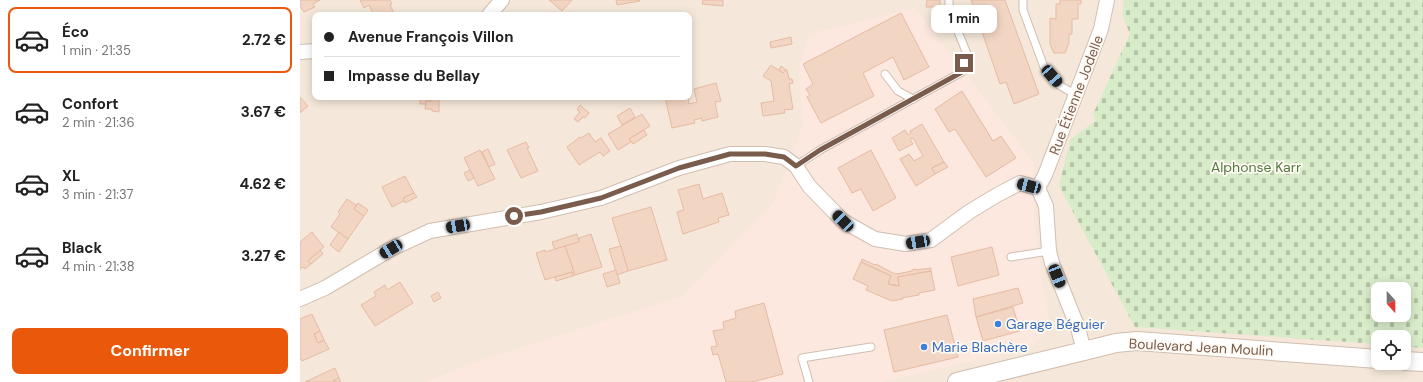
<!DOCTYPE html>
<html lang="fr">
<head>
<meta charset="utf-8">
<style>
	body { margin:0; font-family:"DM Sans",sans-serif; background:#f6f6f6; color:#222; height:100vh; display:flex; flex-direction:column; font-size:15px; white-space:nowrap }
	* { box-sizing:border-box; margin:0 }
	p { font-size:13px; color:#767676 }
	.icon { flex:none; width:22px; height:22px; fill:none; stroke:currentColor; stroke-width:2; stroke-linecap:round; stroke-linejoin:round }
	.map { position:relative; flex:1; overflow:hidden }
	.panel { display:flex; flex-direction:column; background:#fff; width:300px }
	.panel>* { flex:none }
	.banner { position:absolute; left:12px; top:12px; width:380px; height:88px; border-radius:8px; box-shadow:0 2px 10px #0003; display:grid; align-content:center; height:88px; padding:0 12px; background:#fff }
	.needle { width:26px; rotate:159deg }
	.controls { position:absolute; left:1071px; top:282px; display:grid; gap:8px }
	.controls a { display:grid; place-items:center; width:40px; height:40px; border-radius:8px; background:#fff; box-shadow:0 2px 10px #0003; font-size:20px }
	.end { position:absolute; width:18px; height:18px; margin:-9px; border:5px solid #7a5c4d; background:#fff; box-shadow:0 0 0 2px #fff }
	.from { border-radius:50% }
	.bubble { position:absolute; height:28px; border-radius:8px; background:#fff; box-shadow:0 2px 10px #0003; font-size:13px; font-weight:700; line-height:28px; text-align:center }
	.car { position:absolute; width:12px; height:24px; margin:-12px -6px; border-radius:5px; box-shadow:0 0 3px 1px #0007; background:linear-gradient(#222 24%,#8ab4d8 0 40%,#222 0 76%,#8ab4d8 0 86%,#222 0) }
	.banner b { display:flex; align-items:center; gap:14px; height:38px; font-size:15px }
	.banner b+b { border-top:1px solid #e0e0e0 }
	.banner i { width:10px; height:10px; background:#222 }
	ul { padding:7px 0 0; list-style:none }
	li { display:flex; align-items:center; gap:12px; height:66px; margin:0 8px 6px; padding:0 4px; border:2px solid transparent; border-radius:8px }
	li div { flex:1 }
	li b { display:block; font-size:15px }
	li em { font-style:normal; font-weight:700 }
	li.active { border-color:#ea580c }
	li>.icon { width:36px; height:36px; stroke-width:1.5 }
	.primary-button { display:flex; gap:8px; margin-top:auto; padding:8px 12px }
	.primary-button a { flex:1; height:46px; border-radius:8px; background:#ea580c; color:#fff; font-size:16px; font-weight:700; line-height:46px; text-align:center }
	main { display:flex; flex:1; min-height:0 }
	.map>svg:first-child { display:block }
</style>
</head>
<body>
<main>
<section class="panel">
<ul>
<li class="active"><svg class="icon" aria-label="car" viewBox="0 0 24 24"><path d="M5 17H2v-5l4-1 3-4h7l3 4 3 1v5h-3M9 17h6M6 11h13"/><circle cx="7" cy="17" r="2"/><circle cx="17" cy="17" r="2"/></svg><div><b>Éco</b><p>1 min · 21:35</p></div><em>2.72 €</em></li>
<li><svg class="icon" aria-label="car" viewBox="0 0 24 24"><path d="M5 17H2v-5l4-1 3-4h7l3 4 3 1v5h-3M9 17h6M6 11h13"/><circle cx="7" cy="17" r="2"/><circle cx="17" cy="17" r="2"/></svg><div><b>Confort</b><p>2 min · 21:36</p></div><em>3.67 €</em></li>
<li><svg class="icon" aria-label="car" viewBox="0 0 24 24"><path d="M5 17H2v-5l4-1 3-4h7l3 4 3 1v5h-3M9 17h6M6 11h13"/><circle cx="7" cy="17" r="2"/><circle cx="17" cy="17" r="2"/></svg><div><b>XL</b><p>3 min · 21:37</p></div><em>4.62 €</em></li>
<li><svg class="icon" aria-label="car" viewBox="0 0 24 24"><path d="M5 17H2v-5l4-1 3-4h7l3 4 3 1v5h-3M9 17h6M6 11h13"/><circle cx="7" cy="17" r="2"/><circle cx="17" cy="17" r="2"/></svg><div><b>Black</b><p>4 min · 21:38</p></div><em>3.27 €</em></li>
</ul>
<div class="primary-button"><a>Confirmer</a></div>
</section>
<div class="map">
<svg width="1123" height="382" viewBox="0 0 1123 382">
	<defs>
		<pattern id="cemetery-stones" width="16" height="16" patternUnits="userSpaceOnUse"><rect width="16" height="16" fill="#d8ecc9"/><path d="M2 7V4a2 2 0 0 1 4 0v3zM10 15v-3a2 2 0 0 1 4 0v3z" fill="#b4c2a5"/></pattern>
	</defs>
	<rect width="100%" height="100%" fill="#fdf6ec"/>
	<path fill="#f5e8da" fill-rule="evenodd" d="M0,0H1123V382H0ZM15,15H389V97H15ZM1078,289H1104V315H1078ZM1078,337H1104V363H1078Z"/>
	<path fill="#fde8e0" d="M615,8L734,163V223L749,324L732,347L582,382H125L179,361L383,296L473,203L503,126L499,70L509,34Z"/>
	<path fill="url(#cemetery-stones)" fill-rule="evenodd" d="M824,0H1123V348L1104,346V337H1078V344L835,327L759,186L770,140L796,120L793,114L830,34L822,14ZM1078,289H1104V315H1078Z"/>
	<g fill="#f3d5c3" stroke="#e6bba3">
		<path d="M0,0H20L13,4L15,7L4,12L0,6Z"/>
		<path d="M60,0H90L92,4L90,5L95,15H74L69,5L64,8Z"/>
		<path d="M249,0H272L262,11Z"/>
		<path d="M316,0H339L340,1L317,5Z"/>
		<path d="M403,0H423V6L402,4Z"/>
		<path d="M627,0H640V7H643L642,18H636V7H626Z"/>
		<path d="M671,0H705L739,94L714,104L706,82L700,84Z"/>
		<path d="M760,0H781V4H778V19H772V34H769V43L765,53H754L750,44V18L756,19V4H760Z"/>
		<path d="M601,13L629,67L604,80L593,57L563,73L574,96L521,123L507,97L510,95L506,89L513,84L503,64Z"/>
		<path d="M491,37L492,44L471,48L470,42Z"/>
		<path d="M471,65L483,73L486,70H487L489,79H492L493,83L489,84L493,109L484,110L485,113L463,116L461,103L474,101L471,81L463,76Z"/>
		<path d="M481,66L486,70L483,73L479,70Z"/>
		<path d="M416,83L421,101L415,102L418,117L402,121V118L394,120L395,123L372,128L365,97H373L374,99L388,97L389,104L397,102L394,89Z"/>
		<path d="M662,91L693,141L701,136L716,158L686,177L655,129L649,132L635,109Z"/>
		<path d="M0,97L8,106L0,113Z"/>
		<path d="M120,97H133L132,101H126V104H120Z"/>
		<path d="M133,97H139V112L132,111V109H125L126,101H132Z"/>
		<path d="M280,105L289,113L285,118L283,117L278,122L274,119L280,112L277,110Z"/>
		<path d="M330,108L335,117L322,125L317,116Z"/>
		<path d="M342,114L350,126L329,139L331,142L318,150L308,134Z"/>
		<path d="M622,124L644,162L632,168L635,174L616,186L600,159L609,154L614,161L623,156L613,138L610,139L613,144L599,151L592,138L605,130L608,135L611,133L610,131Z"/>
		<path d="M344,130L347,135L333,144L329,139Z"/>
		<path d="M289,133L295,142L301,138L310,151L303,156L300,152L279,165L267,147L280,137L281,138Z"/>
		<path d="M226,142L229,148H227L238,171L221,178L207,150Z"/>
		<path d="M188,149L195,164L189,167L182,152Z"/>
		<path d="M180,150L195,179L178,186L164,158Z"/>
		<path d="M571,150L596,198L573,211L561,189L552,193L538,168Z"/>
		<path d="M644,162L648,167L635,174L632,168Z"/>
		<path d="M170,170L174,178L168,181L164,173Z"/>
		<path d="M105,176L114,193L103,198L104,201L92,207L82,187Z"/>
		<path d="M399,184L403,199L422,193L429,215L418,218L419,222L383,234L377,212L384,210L378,190Z"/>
		<path d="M114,193L117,197L105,203L103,198Z"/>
		<path d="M47,199L56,205L54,209L64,216L48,239L31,227L40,214L38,212Z"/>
		<path d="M58,203L68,210L64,216L54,209Z"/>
		<path d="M351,207L367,260L328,271L312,218Z"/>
		<path d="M12,232L24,247L8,261L11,264L5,269L3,267L0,269V242Z"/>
		<path d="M39,232L48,239L39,252L30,245Z"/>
		<path d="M277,234L279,242L256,249L254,248L252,242Z"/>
		<path d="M291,234L302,267L275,275L265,246L279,242V238Z"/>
		<path d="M265,246L275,275L273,276L272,272L245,280L236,253L245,250V252Z"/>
		<path d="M321,246L328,271L317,275L309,249Z"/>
		<path d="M692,247L699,275L658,286L651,257Z"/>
		<path d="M20,250L23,254L11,264L8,261Z"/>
		<path d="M562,259L575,265L576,264L593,273L597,274L612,271V270L616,269V270L631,268V271L598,277L599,286L588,284L591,276L561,262Z"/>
		<path d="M561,262L591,276L588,284L599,286L598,277L631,271L635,290L619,293V295L602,298L603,299L592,301L566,290L568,286L553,279Z"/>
		<path d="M316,270L320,283L307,287L303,274Z"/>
		<path d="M272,272L273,276L256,281L255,277Z"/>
		<path d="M100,282L113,303L75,326L61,305L76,296L74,292L85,285L87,290Z"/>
		<path d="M718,288L723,303L676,317L673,299Z"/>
		<path d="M138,292L141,298L134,302L131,296Z"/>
		<path d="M464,303L483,374L452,382H426L418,354L413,355L411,347L417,346L413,331L424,329L423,322L436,318L435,311Z"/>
		<path d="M713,307L720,331L683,341L676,317Z"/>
		<path d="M12,314L20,331L14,334L18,343L24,340L29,349L2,361L1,359L0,360V319Z"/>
		<path d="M647,315L658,357L594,372L584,330Z"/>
		<path d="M20,331L24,340L18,343L14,334Z"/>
		<path d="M35,368L39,378L34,380V382H5Z"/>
		<path d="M39,378L41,382H34V380Z"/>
	</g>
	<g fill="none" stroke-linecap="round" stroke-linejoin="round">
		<defs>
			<g id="service">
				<path d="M723,0V10L744,67L759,85L776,95"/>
				<path d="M585,74L598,91L613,99"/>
				<path d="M496,166L520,150L662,72L667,54L649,9V0"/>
				<path d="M711,257L749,251"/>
				<path d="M509,382L502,358L571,347"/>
			</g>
			<g id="minor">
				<path d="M189,15L202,0"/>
				<path d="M0,52L15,51"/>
				<path d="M738,188L745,175L801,29L807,0"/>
				<path d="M0,299L25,288L91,249L130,231L241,212L301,198L379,168L430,154H465L484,157L496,166L509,186L543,221L575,239L606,244L631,240L669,212L697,195L720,183L738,188L746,206L749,251L752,263L778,328L784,351"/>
			</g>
			<g id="tertiary">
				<path d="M1104,361L1123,362"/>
				<path d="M657,382L784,351L816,343L837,341L1078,359"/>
			</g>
		</defs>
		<use href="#service" stroke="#d1beb0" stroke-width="9"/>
		<use href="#minor" stroke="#d1beb0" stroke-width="16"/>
		<use href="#tertiary" stroke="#d1beb0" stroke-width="20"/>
		<use href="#service" stroke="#fff" stroke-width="7"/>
		<use href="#minor" stroke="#fff" stroke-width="14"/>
		<use href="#tertiary" stroke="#fff" stroke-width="18"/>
	</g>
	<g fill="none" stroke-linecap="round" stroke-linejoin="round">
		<path stroke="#7a5c4d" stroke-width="5" d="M214,216L241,212L301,198L379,168L430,154H465L484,157L496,166L520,150L662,72L664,63"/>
	</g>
	<g fill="#3f7fe0" stroke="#fffaf3" stroke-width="1.5">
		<circle cx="698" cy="324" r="4"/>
		<circle cx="624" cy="347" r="4"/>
	</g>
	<g text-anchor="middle" stroke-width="3.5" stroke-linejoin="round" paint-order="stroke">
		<g font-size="14" fill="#7a5c4d" stroke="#fffaf3">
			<text transform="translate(776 95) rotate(-69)" y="5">Rue Étienne Jodelle</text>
			<text transform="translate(901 347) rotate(3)" y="5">Boulevard Jean Moulin</text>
		</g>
		<g font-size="14" fill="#537a41" stroke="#fffaf3">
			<text x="956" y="172">Alphonse Karr</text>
		</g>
		<g font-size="14" fill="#366cbe" stroke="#fffaf3" text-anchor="start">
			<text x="706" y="329">Garage Béguier</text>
			<text x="632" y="352">Marie Blachère</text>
		</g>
	</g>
</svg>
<div class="controls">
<a><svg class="needle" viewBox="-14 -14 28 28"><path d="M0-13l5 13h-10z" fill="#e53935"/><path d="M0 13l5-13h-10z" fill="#767676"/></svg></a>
<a><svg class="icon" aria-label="locate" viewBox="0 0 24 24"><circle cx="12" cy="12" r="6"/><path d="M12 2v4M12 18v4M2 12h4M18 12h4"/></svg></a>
</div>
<i class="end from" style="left:214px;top:216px"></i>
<i class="end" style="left:664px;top:63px"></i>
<div class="bubble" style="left:631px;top:5px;width:66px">1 min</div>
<i class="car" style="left:752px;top:76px;rotate:139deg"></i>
<i class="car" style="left:729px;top:186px;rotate:285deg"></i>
<i class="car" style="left:543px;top:221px;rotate:315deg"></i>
<i class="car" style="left:158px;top:226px;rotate:260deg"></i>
<i class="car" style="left:618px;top:242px;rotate:261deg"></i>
<i class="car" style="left:91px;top:249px;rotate:239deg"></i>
<i class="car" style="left:757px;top:276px;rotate:158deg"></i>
<div class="banner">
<b><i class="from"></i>Avenue François Villon</b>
<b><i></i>Impasse du Bellay</b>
</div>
</div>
</main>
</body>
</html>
